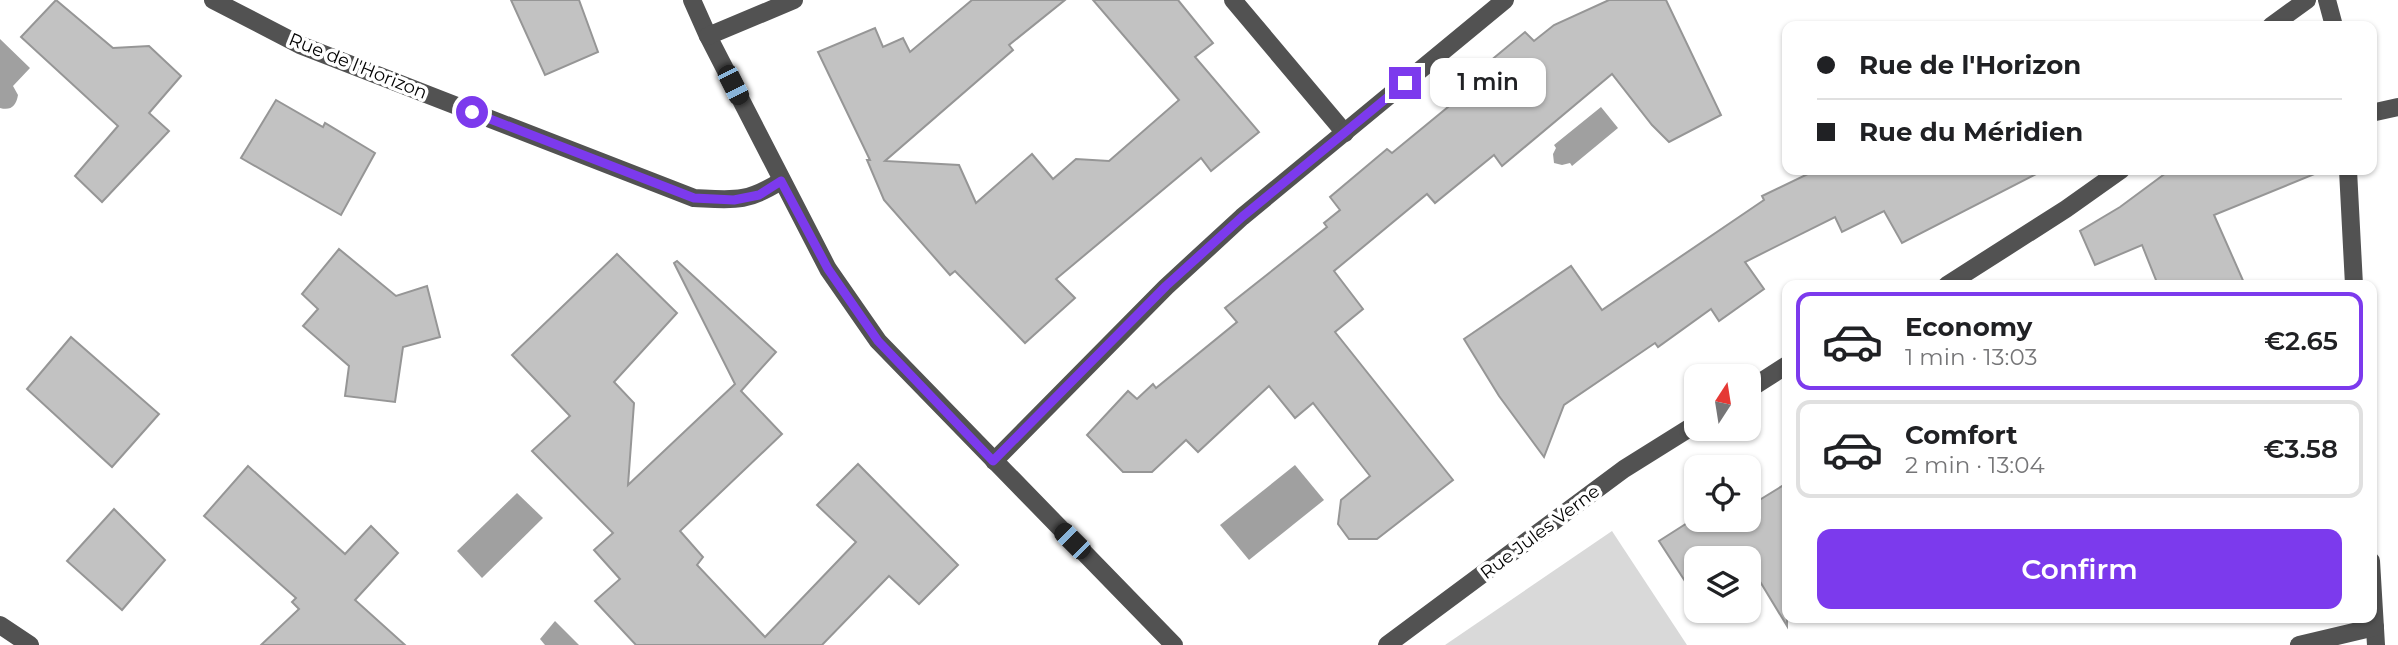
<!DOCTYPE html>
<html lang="en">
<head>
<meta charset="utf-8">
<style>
	body { margin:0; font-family:Montserrat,sans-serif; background:#f6f6f6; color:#202124; height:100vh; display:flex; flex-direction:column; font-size:26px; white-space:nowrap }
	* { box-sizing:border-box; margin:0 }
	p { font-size:23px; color:#757577 }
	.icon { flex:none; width:38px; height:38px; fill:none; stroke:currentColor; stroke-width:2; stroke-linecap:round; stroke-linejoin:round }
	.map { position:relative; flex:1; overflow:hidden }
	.details { position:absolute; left:1782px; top:280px; width:595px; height:343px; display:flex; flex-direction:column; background:#fff; border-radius:14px; box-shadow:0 2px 5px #0004 }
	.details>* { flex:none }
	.banner { position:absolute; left:1782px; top:21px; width:595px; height:154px; border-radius:14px; box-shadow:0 2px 5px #0004; display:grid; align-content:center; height:154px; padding:0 35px; background:#fff }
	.needle { width:46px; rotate:12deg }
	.buttons { position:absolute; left:1684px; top:364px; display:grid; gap:14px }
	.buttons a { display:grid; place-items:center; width:77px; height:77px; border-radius:14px; background:#fff; box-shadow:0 2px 5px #0004; font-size:35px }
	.end { position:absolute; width:32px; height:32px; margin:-16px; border:9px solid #7c3aed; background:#fff; box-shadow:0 0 0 4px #fff }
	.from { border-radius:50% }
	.bubble { position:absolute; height:49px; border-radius:14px; background:#fff; box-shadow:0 2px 5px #0004; font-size:23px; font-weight:600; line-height:49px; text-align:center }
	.car { position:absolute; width:21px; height:42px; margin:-21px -10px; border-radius:9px; box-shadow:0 0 5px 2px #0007; background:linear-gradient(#222 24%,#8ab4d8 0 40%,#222 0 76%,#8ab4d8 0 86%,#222 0) }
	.banner b { display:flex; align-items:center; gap:24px; height:66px; font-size:26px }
	.banner b+b { border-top:2px solid #e0e0e0 }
	.banner i { width:18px; height:18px; background:#202124 }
	ul { padding:12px 0 0; list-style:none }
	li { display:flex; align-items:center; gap:21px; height:98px; margin:0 14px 10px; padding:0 21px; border:4px solid #e0e0e0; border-radius:14px }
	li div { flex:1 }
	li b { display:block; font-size:26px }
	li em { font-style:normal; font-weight:600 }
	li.on { border-color:#7c3aed }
	li>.icon { width:63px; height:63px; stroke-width:1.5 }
	.button { display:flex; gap:14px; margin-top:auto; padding:14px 35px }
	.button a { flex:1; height:80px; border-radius:14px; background:#7c3aed; color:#fff; font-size:28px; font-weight:600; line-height:80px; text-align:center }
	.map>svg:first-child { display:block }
</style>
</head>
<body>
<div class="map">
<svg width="2398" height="645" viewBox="0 0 2398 645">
	<rect width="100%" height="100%" fill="#fff"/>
	<path fill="#d9d9d9" d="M1612,531L1687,645H1445Z"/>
	<g fill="#a0a0a0">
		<path d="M0,39L30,68L13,86L18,95C16,106 11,111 0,108Z"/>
		<path d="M1601,107L1618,128L1572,166L1570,163L1562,165L1554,163L1553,154L1556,148L1554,145Z"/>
		<path d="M1295,465L1324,500L1249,560L1220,525Z"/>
		<path d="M517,493L543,518L482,578L457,551Z"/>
		<path d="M555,621L579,645H545L540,639Z"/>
	</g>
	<g fill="#c2c2c2" stroke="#969696" stroke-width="2">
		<path d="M56,0L113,48L149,46L181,76L149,113L169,131L102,202L75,176L118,126L21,37Z"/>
		<path d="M511,0H579L598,52L545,75Z"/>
		<path d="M972,0H1065L1009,45L1013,50L885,161L959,165L976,203L1032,154L1053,179L1076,159L1109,161L1179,100L1093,0H1178L1213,43L1195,57L1259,132L1211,171L1201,158L1056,279L1075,298L1025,343L955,271L950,275L884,200L867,160H870L818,52L875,28L883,47L903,38L910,52Z"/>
		<path d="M1609,0H1666L1721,115L1669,142L1652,125L1612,74L1502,166L1494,155L1435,203L1427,194L1334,271L1363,309L1335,332L1453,480L1377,539H1349L1338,524L1341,500L1370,476L1313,403L1295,418L1269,386L1198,452L1186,440L1152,472H1123L1087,435L1128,391L1137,399L1153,384L1156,388L1237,322L1225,308L1327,227L1324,223L1340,210L1330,197L1387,149L1392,153L1476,84L1471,77L1525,32L1534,41L1554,25Z"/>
		<path d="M276,100L323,127L325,123L375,153L341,215L241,158Z"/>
		<path d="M1816,170H2044L1902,243L1884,211L1842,232L1835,217L1745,262L1764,289L1719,321L1711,309L1658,347L1655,343L1564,405L1544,457L1499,396L1464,339L1571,266L1602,310L1764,200L1762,196Z"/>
		<path d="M2170,170H2321L2322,171L2214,215L2245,285H2158L2142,245L2095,265L2080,231L2120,207Z"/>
		<path d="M339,249L396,296L427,286L440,337L403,347L395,402L345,396L349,366L303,326L318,309L302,294Z"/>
		<path d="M617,254L677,313L614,382L634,403L628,485L735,384L674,263L677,261L776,352L741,391L782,434L680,531L703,557L697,565L765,637L856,542L817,505L858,464L958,565L919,604L889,576L822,645H636L595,601L620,579L594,550L613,533L532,451L570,416L512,355Z"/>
		<path d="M71,337L159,414L112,467L27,389Z"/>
		<path d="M248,466L345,554L371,526L398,553L355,600L405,645H261L299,609L292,602L296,598L204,516Z"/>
		<path d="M1787,483V626L1750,565L1748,566V558H1696V598L1659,541L1692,520H1748V507Z"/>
		<path d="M114,509L165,560L122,610L67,561Z"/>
	</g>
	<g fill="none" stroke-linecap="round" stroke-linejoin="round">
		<g stroke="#525252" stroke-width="18">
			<path d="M213,0L300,45L694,198C734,200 746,203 781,181"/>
			<path d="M692,0L708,36L828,269L878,341L1174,645"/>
			<path d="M1233,0L1345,133"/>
			<path d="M2327,0L2334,26"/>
			<path d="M2271,26L2307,0"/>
			<path d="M708,36L794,0"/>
			<path d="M2371,113L2398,107"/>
			<path d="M2348,170L2354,285"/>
			<path d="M1947,285L2066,209L2121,170"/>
			<path d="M1748,390L1787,365"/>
			<path d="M994,461L1166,287L1242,217L1505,0"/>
			<path d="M2371,561L2376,645"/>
			<path d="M0,625L30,645"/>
			<path d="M1387,645L1624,469L1696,424"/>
			<path d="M2299,645L2375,627"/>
		</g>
	</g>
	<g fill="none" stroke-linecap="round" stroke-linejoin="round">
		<path stroke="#7c3aed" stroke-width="9" d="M472,112L694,198L734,200L759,195L781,181L828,269L878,341L993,461L1166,286L1242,217L1405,83"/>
	</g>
	<g text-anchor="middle" stroke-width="7" stroke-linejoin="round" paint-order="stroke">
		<g font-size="18" fill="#000" stroke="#fff">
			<text transform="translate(358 66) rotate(22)" y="6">Rue de l'Horizon</text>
			<text transform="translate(1540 532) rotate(-37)" y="6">Rue Jules Verne</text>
		</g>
	</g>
</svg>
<div class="buttons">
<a><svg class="needle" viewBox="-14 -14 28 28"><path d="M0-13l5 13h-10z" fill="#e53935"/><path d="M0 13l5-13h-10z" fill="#757577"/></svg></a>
<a><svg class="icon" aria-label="locate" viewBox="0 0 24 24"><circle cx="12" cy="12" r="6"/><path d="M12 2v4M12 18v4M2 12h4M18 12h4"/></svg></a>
<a><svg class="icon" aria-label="layers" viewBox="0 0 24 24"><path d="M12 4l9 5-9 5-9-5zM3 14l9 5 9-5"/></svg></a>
</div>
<i class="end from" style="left:472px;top:112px"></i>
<i class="end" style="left:1405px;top:83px"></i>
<div class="bubble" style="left:1430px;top:58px;width:116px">1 min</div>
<i class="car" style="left:733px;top:85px;rotate:153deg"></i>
<i class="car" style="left:1072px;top:541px;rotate:315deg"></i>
<div class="banner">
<b><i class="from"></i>Rue de l'Horizon</b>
<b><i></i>Rue du Méridien</b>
</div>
<section class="details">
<ul>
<li class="on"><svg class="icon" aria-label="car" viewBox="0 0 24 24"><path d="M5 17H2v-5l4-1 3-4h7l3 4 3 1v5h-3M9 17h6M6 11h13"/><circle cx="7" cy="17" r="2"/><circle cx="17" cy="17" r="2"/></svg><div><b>Economy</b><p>1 min · 13:03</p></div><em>€2.65</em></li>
<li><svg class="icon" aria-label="car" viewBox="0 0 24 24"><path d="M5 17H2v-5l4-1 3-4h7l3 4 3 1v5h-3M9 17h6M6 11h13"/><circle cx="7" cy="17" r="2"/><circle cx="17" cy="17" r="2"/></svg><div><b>Comfort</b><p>2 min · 13:04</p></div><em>€3.58</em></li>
</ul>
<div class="button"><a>Confirm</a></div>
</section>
</div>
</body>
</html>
